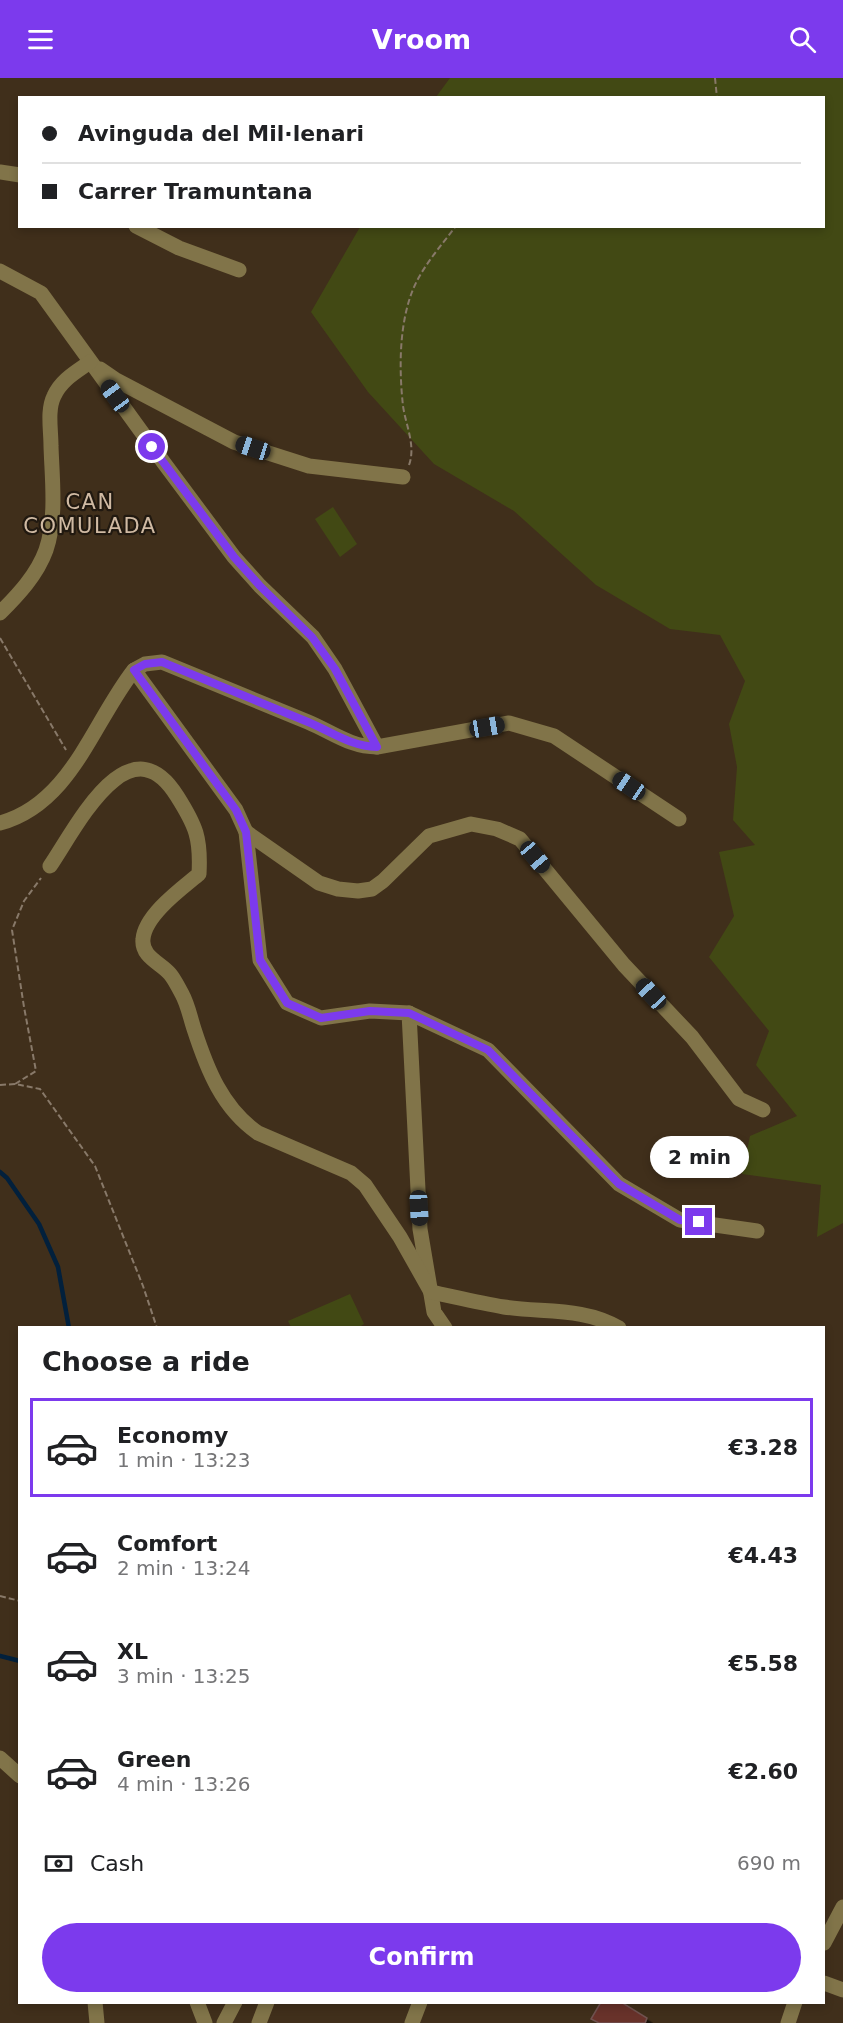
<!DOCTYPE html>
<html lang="en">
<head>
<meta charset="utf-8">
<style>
	body { margin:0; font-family:"DejaVu Sans",sans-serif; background:#f2f2f2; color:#202124; height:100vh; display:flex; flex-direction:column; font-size:22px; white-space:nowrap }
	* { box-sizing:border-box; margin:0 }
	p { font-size:20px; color:#757577 }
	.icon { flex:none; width:33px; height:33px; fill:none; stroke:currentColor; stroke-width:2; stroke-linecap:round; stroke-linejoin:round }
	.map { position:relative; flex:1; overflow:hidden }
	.sheet { position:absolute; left:18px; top:1248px; width:807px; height:678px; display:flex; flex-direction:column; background:#fff; border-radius:0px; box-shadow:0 3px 9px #0003 }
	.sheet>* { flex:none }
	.top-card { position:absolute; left:18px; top:18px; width:807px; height:132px; border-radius:0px; box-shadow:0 3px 9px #0003; display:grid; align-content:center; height:132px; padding:0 24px; background:#fff }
	.end { position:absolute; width:27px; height:27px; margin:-14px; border:8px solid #7c3aed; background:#fff; box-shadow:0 0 0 3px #fff }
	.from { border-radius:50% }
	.bubble { position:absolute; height:42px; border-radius:21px; background:#fff; box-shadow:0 3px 9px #0003; font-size:20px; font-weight:700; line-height:42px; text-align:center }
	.car { position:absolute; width:18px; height:36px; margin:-18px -9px; border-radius:8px; box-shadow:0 0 4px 2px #0007; background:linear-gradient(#222 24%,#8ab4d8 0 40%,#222 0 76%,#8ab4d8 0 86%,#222 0) }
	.top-card b { display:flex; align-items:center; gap:21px; height:57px; font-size:22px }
	.top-card b+b { border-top:2px solid #e0e0e0 }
	.top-card i { width:15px; height:15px; background:#202124 }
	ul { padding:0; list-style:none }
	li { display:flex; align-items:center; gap:18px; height:99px; margin:0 12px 9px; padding:0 12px; border:3px solid transparent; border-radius:0px }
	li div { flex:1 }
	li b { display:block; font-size:22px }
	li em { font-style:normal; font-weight:700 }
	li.current { border-color:#7c3aed }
	li>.icon { width:54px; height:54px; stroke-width:1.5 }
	h2 { padding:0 24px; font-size:27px; line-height:72px }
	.pay { display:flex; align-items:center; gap:15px; height:66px; padding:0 24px; font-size:22px }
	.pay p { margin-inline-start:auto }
	.action { display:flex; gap:12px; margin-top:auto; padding:12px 24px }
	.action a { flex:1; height:69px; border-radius:36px; background:#7c3aed; color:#fff; font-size:24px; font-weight:700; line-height:69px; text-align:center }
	header { display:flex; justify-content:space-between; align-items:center; height:78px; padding:0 24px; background:#7c3aed; color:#fff; font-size:27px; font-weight:700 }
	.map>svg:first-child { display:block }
</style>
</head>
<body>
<header><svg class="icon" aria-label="menu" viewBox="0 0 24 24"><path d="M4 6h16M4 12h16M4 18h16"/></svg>Vroom<svg class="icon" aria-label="search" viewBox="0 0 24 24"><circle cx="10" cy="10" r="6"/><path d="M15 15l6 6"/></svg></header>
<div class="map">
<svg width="843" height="1945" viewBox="0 0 843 1945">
	<defs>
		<filter id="shadow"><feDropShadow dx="5.5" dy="5.5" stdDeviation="0" flood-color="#0009"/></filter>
	</defs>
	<rect width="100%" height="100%" fill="#402f1b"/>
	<g fill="#424914">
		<path d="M450,0H843V1145L817,1159L821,1107L742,1096L750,1058L797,1038L756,987L769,953L709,879L734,838L719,774L755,767L733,742L737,689L729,646L745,603L720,557L670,551L596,507L514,433L434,386L368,314L311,234L360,149L824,148V20L436,19Z"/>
		<path d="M333,429L357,466L340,479L315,441Z"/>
		<path d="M350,1216L364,1246L358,1250L291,1249L288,1243Z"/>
	</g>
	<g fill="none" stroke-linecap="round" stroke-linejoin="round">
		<g stroke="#02203c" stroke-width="4.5">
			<path d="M0,1094L7,1100L39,1146L58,1189L69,1250"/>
			<path d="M0,1578L20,1583"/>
		</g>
	</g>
	<path fill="#68312c" stroke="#70524f" stroke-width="1.5" filter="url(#shadow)" d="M601,1924H621L647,1940L645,1945H599L591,1941Z"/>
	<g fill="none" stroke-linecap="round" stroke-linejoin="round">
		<g stroke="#887969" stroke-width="2" stroke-dasharray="6 3" stroke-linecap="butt">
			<path d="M715,0L717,20"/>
			<path d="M409,387C416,368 406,348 403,328C399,292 399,248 412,214C421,190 441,168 456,148"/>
			<path d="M0,560L66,672"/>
			<path d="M15,1006L36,993L24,929L12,852L24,823L41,800"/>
			<path d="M0,1007L15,1006L40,1011L95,1088L143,1208L157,1250"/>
			<path d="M0,1518L20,1523"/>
		</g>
		<g stroke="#817449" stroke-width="15">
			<path d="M0,94L20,97"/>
			<path d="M136,148L179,170L239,192"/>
			<path d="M0,193L41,215L164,385L234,479L260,508L313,559L335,591L377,669C350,669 332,654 308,644C259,624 211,604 162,584L145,586L134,592L236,732L246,754L260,882L287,925L321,940L370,933L409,935L420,1151L434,1234L445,1250"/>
			<path d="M100,291L116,302L234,364L309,388L403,399"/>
			<path d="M0,535C18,517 37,497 46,472C57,440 52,401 51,368C51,352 47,332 54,318C61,302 76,294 90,284"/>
			<path d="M377,669L509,645L554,658L679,741"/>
			<path d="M0,745C71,726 93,644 134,592"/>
			<path d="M246,754L319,805L338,811L358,813L372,811L383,803L429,758L471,746L497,751L520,761L624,887L692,959L739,1021L763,1032"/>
			<path d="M50,788C76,750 129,641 177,718C196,748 201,760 199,796C181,811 145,837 143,861C141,879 161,885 170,896C175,902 178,909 182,916C188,927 190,939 194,951C207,991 222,1030 258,1055L351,1095L365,1107L400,1159L431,1214C455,1219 480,1225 504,1229C543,1235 584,1229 619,1250"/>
			<path d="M409,935L488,972L619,1106L680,1142L757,1153"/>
			<path d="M0,1680L20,1698"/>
			<path d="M824,1865L843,1829"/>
			<path d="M824,1905L843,1912"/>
			<path d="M95,1924L97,1945"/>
			<path d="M197,1924L205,1945"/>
			<path d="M224,1945L235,1924"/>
			<path d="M259,1945L267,1924"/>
			<path d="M412,1945L420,1924"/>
			<path d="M788,1945L795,1924"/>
		</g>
	</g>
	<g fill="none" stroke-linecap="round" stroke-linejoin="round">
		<path stroke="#7c3aed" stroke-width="8" d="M152,369L234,479L260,508L312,559L335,591L377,669C350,668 332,654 308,644C259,624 211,604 162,584L145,586L134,592L236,732L246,754L260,882L287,925L321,940L370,933L409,935L488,972L619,1106L680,1142L699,1144"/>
	</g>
	<g text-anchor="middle" stroke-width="4.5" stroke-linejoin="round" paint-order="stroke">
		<g font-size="21" letter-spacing="1.5" fill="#d0baa3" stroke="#211910">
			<text x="90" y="431">CAN<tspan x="90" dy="24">COMULADA</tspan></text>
		</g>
	</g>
</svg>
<i class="end from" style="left:152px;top:369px"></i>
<i class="end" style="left:699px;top:1144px"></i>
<div class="bubble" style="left:650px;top:1058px;width:99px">2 min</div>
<i class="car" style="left:115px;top:318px;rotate:324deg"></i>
<i class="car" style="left:253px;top:370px;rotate:288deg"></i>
<i class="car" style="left:487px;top:649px;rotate:80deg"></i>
<i class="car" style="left:629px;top:708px;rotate:304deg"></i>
<i class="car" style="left:535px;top:779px;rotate:140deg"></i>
<i class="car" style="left:651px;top:916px;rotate:317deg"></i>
<i class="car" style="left:419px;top:1130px;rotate:177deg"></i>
<div class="top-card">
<b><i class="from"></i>Avinguda del Mil·lenari</b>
<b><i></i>Carrer Tramuntana</b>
</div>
<section class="sheet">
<h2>Choose a ride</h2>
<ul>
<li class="current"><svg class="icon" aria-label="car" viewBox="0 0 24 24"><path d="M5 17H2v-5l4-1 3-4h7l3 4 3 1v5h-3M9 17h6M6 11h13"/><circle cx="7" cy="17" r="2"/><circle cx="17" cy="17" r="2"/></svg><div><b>Economy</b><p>1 min · 13:23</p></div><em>€3.28</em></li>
<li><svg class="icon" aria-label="car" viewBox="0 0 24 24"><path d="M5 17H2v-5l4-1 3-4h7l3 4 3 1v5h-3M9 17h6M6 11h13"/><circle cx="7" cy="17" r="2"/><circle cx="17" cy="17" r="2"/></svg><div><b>Comfort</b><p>2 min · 13:24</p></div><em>€4.43</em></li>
<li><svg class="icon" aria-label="car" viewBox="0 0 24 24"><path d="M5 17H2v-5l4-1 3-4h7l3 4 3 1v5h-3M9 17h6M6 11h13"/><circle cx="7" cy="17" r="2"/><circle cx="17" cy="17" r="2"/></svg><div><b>XL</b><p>3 min · 13:25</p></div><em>€5.58</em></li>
<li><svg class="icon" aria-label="car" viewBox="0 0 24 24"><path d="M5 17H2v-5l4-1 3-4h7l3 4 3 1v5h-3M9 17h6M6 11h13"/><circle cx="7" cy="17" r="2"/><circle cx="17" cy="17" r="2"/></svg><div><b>Green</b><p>4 min · 13:26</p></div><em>€2.60</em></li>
</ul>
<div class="pay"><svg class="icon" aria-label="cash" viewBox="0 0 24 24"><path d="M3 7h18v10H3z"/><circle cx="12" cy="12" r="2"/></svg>Cash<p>690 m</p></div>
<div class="action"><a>Confirm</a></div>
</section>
</div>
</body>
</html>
